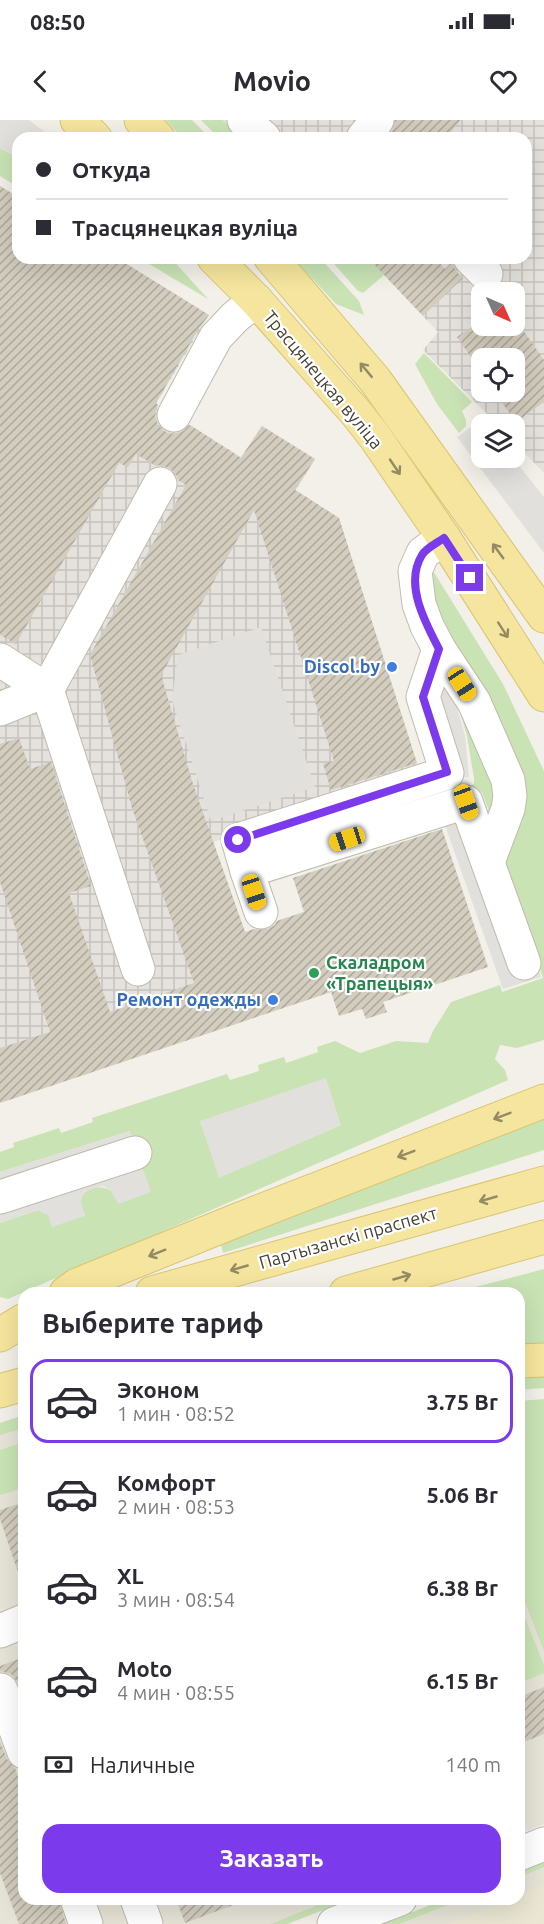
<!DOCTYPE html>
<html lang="ru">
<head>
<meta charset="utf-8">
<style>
	body { margin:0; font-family:Ubuntu,sans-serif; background:#f7f7f7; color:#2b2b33; height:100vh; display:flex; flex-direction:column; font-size:22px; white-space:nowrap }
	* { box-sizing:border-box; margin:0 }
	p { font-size:20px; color:#7c7c81 }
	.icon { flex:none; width:33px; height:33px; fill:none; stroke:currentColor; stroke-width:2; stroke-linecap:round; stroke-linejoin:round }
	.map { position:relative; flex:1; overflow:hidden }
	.side { position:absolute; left:18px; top:1167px; width:507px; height:618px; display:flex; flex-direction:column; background:#fff; border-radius:18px; box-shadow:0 6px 24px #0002 }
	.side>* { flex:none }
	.hud { position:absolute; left:12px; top:12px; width:520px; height:132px; border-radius:18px; box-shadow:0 6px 24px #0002; display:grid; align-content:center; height:132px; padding:0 24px; background:#fff }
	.needle { width:39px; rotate:135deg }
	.tools { position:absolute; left:471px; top:162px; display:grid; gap:12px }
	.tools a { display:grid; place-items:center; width:54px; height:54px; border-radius:12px; background:#fff; box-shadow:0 6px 24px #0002; font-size:30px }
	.end { position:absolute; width:27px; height:27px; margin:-14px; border:8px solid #7c3aed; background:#fff; box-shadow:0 0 0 3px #fff }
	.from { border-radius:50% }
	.car { position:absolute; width:18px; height:36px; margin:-18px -9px; border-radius:8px; box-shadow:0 0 4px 2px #0007; background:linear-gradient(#f5c518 24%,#345 0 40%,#f5c518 0 76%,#345 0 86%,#f5c518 0) }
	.hud b { display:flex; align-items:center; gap:21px; height:57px; font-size:22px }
	.hud b+b { border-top:2px solid #e1e1e2 }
	.hud i { width:15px; height:15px; background:#2b2b33 }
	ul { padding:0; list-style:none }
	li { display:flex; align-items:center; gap:18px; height:84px; margin:0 12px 9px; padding:0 12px; border:3px solid transparent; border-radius:18px }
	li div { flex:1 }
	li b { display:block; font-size:22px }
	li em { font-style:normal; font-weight:700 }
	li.current { border-color:#7c3aed }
	li>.icon { width:54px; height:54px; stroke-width:1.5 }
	h2 { padding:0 24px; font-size:27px; line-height:72px }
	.pay { display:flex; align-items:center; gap:15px; height:66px; padding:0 24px; font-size:22px }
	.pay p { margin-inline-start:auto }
	.action { display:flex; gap:12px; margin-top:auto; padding:12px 24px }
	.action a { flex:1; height:69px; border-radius:18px; background:#7c3aed; color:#fff; font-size:24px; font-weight:700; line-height:69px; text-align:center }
	.status { display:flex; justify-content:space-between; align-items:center; height:42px; padding:0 30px; background:#fff; direction:ltr }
	.status svg { height:16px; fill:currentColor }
	header { display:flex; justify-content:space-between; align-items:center; height:78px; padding:0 24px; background:#fff; font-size:27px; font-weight:700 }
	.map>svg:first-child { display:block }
</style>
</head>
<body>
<div class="status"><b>08:50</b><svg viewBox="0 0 49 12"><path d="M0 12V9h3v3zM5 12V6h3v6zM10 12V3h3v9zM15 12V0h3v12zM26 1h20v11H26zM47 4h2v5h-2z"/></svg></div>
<header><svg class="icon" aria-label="back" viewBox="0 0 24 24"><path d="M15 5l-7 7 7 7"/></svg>Movio<svg class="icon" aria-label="heart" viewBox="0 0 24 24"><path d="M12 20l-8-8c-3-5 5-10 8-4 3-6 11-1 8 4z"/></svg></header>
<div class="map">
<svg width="544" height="1804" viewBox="0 0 544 1804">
	<defs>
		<pattern id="industrial-grid" width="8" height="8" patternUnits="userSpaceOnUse" patternTransform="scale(1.5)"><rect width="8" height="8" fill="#e5e2dd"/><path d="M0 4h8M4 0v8" fill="none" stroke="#c6c3be"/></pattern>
		<pattern id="building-hatch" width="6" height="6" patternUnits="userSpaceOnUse" patternTransform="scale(1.5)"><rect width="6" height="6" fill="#d3cdbf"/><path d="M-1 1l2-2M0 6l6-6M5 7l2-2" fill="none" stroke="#ada89c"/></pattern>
	</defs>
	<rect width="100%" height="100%" fill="#f2f0e8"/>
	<g fill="#e6e3d7">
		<path d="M24,1295V1779H351L287,1804H0V1303Z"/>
		<path d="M519,1467L544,1484V1704L519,1714Z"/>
		<path d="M544,1741V1804H382L446,1779H519V1751Z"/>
	</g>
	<g fill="url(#industrial-grid)" fill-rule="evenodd">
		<path d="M221,0H544V353L515,323L514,304H497L423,230L438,212L368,138H526V18H250ZM482,172H514V206H482ZM482,238H514V272H482Z"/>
		<path d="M0,66L18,77V138H117L209,195L154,287L174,295L241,337L262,306L315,339L296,370L339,398L420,655L213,722L256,843L268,838L258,807L304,792L331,872L0,983Z"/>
	</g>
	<path fill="#eae6d3" d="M544,1765V1804H447L510,1779H519V1775Z"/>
	<g fill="#c9e3b5" fill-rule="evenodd">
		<path d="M166,0H192L210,18H182Z"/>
		<path d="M201,0H221L250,18H219Z"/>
		<path d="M0,28L18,38V67L0,56Z"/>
		<path d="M139,138H171L208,179Z"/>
		<path d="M293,138H320L359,181L364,195L336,184Z"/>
		<path d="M329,138H368L384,155L363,173L357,170Z"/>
		<path d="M424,233L472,282L462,291L466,300V306L459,313L437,284L415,244Z"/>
		<path d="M427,441L503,564L544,651V920L517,928L500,925L495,939L505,950L508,960L8,1179L0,1177V1103L38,1090L48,1095H85C83,1090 80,1085 81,1080C83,1067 102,1064 111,1071L130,1011L0,1052V1032L14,1027L13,1023L59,1008L61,1013L93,1002L92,998L227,954L230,960L259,951L258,945L284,937L286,943L318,932L317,927L335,921L360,933L396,921L428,923L433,911L451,882L500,865L502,872L543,858L504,739L512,716L435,510ZM200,1001L341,1005L220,1057Z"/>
		<path d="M452,564L498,660L494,705L482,672L472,676L461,669L474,664V658L467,616Z"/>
		<path d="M544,998V1030L223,1133L221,1125L394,1054Z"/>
		<path d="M544,1149V1227L519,1229V1173H453Z"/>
		<path d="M544,1254V1268L519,1270V1256Z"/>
		<path d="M544,1279V1531L519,1467V1281Z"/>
		<path d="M24,1295V1308L0,1315V1303Z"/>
		<path d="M24,1322V1368L0,1375V1330Z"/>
		<path d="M519,1483L544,1545V1553L519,1563Z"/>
		<path d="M544,1741V1747L519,1757V1751Z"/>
		<path d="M333,1779H340L341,1783L287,1804H271Z"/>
		<path d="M446,1779H463L399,1804H382Z"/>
	</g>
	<g fill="#e1e0dc">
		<path d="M0,0H29L53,18H18V38L0,28Z"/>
		<path d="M483,298L487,304H482V338H513L544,377V433L457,317Z"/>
		<path d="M261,507L315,667L211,701L172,580L178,535Z"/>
		<path d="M450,563L465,616L469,657L452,659L431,566Z"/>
		<path d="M482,673L541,857L503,869L436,680L472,677Z"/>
		<path d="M326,958L341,1005L219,1058L200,1001Z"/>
		<path d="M130,1011L151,1072L118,1084L111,1071L106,1067L101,1066L86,1071L82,1076L81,1083L85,1096L52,1107L48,1095L38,1090L0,1103V1052Z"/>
	</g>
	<g fill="url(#building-hatch)">
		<path d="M395,0H461L446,18H387L392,11Z"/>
		<path d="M0,66L18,77V138H117L209,195L199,208L156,283L158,285L155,295L158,305L166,312L174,314L183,311L190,305L241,338L262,306L315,339L295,370L339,398L417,643L331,670L323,644L334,641L254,390L161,555L193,664L245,812L254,809L266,810L275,805L277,801L304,792L293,758L442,709L488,847L383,882L387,892L366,899L362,889L339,896L331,872L0,983V928L50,912L0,762V624L19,618L30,649L51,642L91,766L69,773L110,892L194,863L132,688L90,535L186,365L178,360L176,354L169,348L160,345L156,346L136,334L128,347L119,343L16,524L0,515Z"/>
		<path d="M368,138H435L445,149L452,142L456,151L463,158L423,196Z"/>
		<path d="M514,197L544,240V282L516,302L494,272H514V238H482V253L457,217L482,200V206H514Z"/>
		<path d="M24,1382V1460L21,1461L0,1399V1390Z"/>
		<path d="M24,1537V1562L19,1564L11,1554L0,1551V1546Z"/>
		<path d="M544,1567V1614L519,1624V1577Z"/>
		<path d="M0,1621L7,1639L15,1648L24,1673V1779H59L66,1804H19L0,1753Z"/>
		<path d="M176,1779H243L244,1781L185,1803Z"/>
	</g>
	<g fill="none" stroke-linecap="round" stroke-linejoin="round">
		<defs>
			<g id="minor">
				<path d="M244,0L264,18"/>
				<path d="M363,18L377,0"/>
				<path d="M470,138L486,154"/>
				<path d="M174,295L216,217L235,197L256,180"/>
				<path d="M444,418L423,433L415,451L419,484L427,506L439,529L474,582L508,660L510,676L508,689L488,742"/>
				<path d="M439,529L423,577L447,653L238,720L247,751L466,682L524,843"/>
				<path d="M0,540L47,570L138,849"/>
				<path d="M0,589L47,570L160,364"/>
				<path d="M247,751L261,792"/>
				<path d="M0,1077L135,1033"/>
				<path d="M0,1511L24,1501"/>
				<path d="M0,1570H1L24,1632"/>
				<path d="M519,1734L544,1724"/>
				<path d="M77,1779L86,1804"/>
				<path d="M137,1779L146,1804"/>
				<path d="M334,1804L400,1779"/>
			</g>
			<g id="major">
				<path d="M77,0L95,18"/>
				<path d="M141,0L158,18"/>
				<path d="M214,138L256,180L357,294L375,317L444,418L544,575"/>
				<path d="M271,138L375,260L544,496"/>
				<path d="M66,1173L77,1165L240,1099L544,981"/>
				<path d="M152,1173L544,1063"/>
				<path d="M346,1173L544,1117"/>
				<path d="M0,1215L24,1200"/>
				<path d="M519,1241L544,1240"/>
				<path d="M0,1271L24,1264"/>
			</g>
		</defs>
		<use href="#minor" stroke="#c0bcae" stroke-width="35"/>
		<use href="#major" stroke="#d9c470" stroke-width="35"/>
		<use href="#minor" stroke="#fff" stroke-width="33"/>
		<use href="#major" stroke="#f5e59e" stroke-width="33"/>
	</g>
	<defs><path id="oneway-shaft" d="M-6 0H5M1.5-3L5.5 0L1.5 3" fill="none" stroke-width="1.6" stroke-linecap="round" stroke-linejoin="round" transform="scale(1.5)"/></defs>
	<g stroke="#948b65">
		<use href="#oneway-shaft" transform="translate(366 250) rotate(-130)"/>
		<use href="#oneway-shaft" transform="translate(395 347) rotate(56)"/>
		<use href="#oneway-shaft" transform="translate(498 431) rotate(-126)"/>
		<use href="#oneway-shaft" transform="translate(503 510) rotate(57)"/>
		<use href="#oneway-shaft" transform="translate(502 996) rotate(159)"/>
		<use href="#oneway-shaft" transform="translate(406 1034) rotate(159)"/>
		<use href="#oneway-shaft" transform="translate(488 1079) rotate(164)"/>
		<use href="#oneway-shaft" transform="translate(157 1133) rotate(158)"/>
		<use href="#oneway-shaft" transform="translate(239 1148) rotate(164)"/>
		<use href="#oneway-shaft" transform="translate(402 1157) rotate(-16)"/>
	</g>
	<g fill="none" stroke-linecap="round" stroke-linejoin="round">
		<path stroke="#7c3aed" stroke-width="8" d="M238,720L447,652L423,577L439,529C425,502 404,464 422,435C426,428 437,423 444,418L470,458"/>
	</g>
	<g fill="#3f7fe0" stroke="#fff" stroke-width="2">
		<circle cx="392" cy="547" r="6"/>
		<circle cx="273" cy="880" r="6"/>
	</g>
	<circle fill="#2e9e5b" stroke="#fff" stroke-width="2" cx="314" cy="853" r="6"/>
	<g text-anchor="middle" stroke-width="4.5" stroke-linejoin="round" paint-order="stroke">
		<g font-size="18" fill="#454137" stroke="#fff">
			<text transform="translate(323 260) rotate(50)" y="6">Трасцянецкая вуліца</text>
			<text transform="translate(348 1118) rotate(-16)" y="6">Партызанскі праспект</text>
		</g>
		<g font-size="18" font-weight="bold" fill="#366cbe" stroke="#fff" text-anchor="end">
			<text x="380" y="553">Discol.by</text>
			<text x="261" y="886">Ремонт одежды</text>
		</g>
		<g font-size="18" font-weight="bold" fill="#27864d" stroke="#fff" text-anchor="start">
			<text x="326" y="849">Скаладром<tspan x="326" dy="21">«Трапецыя»</tspan></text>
		</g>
	</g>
</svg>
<div class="tools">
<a><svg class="needle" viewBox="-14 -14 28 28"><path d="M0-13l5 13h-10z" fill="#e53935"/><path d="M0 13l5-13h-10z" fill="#7c7c81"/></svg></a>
<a><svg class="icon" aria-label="locate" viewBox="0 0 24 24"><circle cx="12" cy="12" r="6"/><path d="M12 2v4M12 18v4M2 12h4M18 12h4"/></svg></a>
<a><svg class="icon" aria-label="layers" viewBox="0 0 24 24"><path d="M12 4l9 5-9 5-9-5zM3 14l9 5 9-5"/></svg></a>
</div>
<i class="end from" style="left:238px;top:720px"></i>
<i class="end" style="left:470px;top:458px"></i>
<i class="car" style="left:462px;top:564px;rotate:147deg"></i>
<i class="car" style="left:466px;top:682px;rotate:160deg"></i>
<i class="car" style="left:347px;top:719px;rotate:252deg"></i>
<i class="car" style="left:254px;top:772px;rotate:162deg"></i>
<div class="hud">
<b><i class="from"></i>Откуда</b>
<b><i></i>Трасцянецкая вуліца</b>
</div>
<section class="side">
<h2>Выберите тариф</h2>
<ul>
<li class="current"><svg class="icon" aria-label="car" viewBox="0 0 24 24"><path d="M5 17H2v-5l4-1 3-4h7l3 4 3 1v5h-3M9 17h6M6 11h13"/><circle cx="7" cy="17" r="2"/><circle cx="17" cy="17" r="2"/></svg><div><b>Эконом</b><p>1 мин · 08:52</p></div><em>3.75 Br</em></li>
<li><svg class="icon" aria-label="car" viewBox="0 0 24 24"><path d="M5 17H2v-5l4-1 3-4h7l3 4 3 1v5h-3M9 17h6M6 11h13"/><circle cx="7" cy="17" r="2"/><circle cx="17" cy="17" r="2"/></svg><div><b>Комфорт</b><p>2 мин · 08:53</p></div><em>5.06 Br</em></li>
<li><svg class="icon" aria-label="car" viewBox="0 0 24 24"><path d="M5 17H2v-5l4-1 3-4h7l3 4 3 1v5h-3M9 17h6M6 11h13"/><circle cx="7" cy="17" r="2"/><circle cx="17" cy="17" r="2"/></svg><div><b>XL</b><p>3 мин · 08:54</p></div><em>6.38 Br</em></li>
<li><svg class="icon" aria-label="car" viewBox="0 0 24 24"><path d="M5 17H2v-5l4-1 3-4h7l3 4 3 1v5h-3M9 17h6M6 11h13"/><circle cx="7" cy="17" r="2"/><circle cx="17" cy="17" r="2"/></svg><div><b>Moto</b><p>4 мин · 08:55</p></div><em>6.15 Br</em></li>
</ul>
<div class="pay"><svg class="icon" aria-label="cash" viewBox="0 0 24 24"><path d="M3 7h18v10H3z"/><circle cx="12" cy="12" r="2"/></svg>Наличные<p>140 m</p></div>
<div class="action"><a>Заказать</a></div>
</section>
</div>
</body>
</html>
